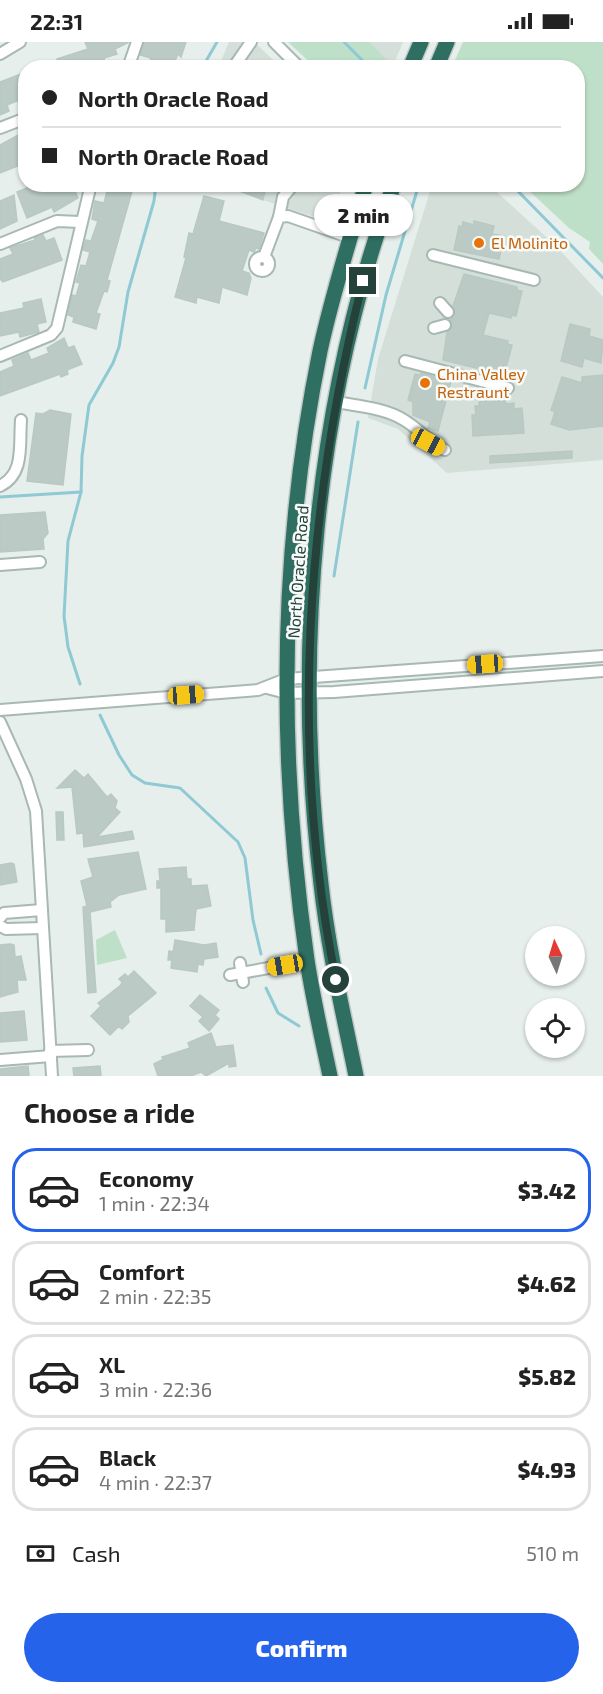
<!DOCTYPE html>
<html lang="en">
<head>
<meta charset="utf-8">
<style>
	body { margin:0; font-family:"Exo 2",sans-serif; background:#f2f2f2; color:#222; height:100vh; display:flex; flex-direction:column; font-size:22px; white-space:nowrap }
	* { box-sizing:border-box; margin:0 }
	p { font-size:20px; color:#767676 }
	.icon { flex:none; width:33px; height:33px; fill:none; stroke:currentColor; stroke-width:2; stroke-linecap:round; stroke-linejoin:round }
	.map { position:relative; height:1034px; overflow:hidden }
	.side { display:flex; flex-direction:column; background:#fff; flex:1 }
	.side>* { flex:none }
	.hud { position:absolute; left:18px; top:18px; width:567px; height:132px; border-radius:24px; box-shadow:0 2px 4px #0004; display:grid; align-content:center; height:132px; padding:0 24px; background:#fff }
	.needle { width:39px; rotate:356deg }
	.controls { position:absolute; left:525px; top:884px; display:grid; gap:12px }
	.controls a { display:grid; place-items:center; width:60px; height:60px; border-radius:50%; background:#fff; box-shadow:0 2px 4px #0004; font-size:30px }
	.end { position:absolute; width:27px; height:27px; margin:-14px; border:8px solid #24423a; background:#fff; box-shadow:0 0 0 3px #fff }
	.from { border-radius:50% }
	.bubble { position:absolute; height:42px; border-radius:21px; background:#fff; box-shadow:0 2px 4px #0004; font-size:20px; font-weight:800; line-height:42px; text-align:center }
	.car { position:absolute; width:18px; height:36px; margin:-18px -9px; border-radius:8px; box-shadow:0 0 4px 2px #0007; background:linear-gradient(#f5c518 24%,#345 0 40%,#f5c518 0 76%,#345 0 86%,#f5c518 0) }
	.hud b { display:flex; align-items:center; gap:21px; height:57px; font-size:22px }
	.hud b+b { border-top:2px solid #e0e0e0 }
	.hud i { width:15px; height:15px; background:#222 }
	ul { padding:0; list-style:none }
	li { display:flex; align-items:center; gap:18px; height:84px; margin:0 12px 9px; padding:0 12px; border:3px solid #e0e0e0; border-radius:24px }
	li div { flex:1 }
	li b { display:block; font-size:22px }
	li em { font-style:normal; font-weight:800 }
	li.current { border-color:#2563eb }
	li>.icon { width:54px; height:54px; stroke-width:1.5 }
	h2 { padding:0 24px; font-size:27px; line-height:72px }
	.pay { display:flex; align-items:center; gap:15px; height:66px; padding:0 24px; font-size:22px }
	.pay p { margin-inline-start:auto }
	.cta { display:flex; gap:12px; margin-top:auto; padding:12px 24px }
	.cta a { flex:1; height:69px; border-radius:36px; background:#2563eb; color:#fff; font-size:24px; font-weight:800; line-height:69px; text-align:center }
	.status { display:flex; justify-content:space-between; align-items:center; height:42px; padding:0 30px; background:#fff; direction:ltr }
	.status svg { height:16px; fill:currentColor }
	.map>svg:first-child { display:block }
</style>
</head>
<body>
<div class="status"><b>22:31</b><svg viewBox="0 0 49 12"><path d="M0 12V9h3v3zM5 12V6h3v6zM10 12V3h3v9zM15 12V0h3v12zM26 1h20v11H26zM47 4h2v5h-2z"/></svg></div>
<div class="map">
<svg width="603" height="1034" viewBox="0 0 603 1034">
	<rect width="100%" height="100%" fill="#e6efeb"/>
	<g fill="#d4dfda">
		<path d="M229,0H254L281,25L218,26Z"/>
		<path d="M370,0H403L393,24Z"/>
		<path d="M218,143H342L333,181Z"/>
		<path d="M432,143H489L554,202L603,255V418L447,431L398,387L368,376L378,317Z"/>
	</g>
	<g fill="#bfe0c8">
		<path d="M288,0H370L393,24L315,25Z"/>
		<path d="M463,0H603V222L589,207L590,200L569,186L523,143L578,142V26L452,25Z"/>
		<path d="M115,888L127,916L97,923L96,898Z"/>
	</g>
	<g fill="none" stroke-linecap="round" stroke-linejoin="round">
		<g stroke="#8ec9d4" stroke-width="3">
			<path d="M344,0L370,26"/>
			<path d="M202,26L217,0"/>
			<path d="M511,142L603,236"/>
			<path d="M365,346L386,253L419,142"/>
			<path d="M0,455L81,450"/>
			<path d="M334,534L358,380"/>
			<path d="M80,642L68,605L64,574L68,499L81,450L82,414L89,363L113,321L119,305L128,250L154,159L156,142"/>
			<path d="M100,673L119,713L132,733L145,741L180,746L238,800L245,816L253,878L261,912"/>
			<path d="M266,946L278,971L299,984"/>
		</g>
	</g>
	<g fill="#bbcac4" stroke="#b8c9c2" stroke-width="1.5">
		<path d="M85,0H129L115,7L117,12L104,16L106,26H45L58,20L57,17L88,7Z"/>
		<path d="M144,0H186L181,15L178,12L172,26H147L151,16L140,13Z"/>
		<path d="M21,32L22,34L26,33V55L7,63L9,69L0,73V40Z"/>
		<path d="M18,93L20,100L26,98L25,136L20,123L0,131V103Z"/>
		<path d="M37,142H72L78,156L54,170L52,165L27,176L17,150Z"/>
		<path d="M109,142H134L107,238L110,239L107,250L104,249L96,271L100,272L96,287L73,280L74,275L68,273L72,253L76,254L80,241L76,240L81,223L86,224L90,210L83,208L86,198L91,199L98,179L92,177L95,159L104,161Z"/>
		<path d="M222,142H243L265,149L263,158Z"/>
		<path d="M14,153L17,179L0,187V159Z"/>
		<path d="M204,154L224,159L219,179L264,191L259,207L256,206L254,210L249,208L242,229L249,231L251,236L247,253L222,245L219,261L197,255L196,261L175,255L186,216L184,215L189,191L193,192Z"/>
		<path d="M474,179L494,184L492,192L504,194L499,217L454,208L459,184L462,185L463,180L474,183Z"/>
		<path d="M43,193L46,199L54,196L62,218L3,240L0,237V217L13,212L10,206L35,198L34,196Z"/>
		<path d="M464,232L517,245V248L522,249L516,274L512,273L511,276L489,271L483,293L508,299L507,302L512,303L504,334L479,330L480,327L443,318L447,290L452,284L450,277L455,272L453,264Z"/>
		<path d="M41,257L46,280L37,282L39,290L20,295L19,290L0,294V271L24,266L23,261Z"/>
		<path d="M570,282L590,287L589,294L603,298L601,321L584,316L582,325L561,319Z"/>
		<path d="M64,296L68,306L74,304L82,322L67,328L68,332L61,335L60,332L0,354V330L14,324L12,318L28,311L31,318L49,311L47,306Z"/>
		<path d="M421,331L451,339L438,389L428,386L430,380L413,373V360L408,358L415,332L420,333Z"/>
		<path d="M603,333V384L569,388L551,382L555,370L551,368L562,335L582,341V335Z"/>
		<path d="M505,358L506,362L514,361V367L522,366L524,391L473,394L472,373H476L475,364H479V360Z"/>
		<path d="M50,368L71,372L63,443L27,439L36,371L43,372Z"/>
		<path d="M572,409V416L490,421V414Z"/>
		<path d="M45,470L48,491L43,497L44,507L0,510V473Z"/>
		<path d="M75,728L84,736L88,732L107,755L111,752L117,759L115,766L120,770L97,795L132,789L134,797L84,805L83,791L77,792L72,745L57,746Z"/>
		<path d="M56,770H63L64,798H57Z"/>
		<path d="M138,810L146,847L119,853L110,860L111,865L90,870L96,950L88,951L83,865L87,864L81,839L93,835L88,817Z"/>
		<path d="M11,821L14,822L17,840L0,843V823Z"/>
		<path d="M186,825L187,837H191V844L207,843L211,864L196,867L194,888L166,890V877H161V846H157V839H160L159,827Z"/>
		<path d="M175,898L204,903L216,901L218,915L204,917L203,923L198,922L197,930L171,926L172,918H168L169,909L173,910Z"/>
		<path d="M10,902L14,903L15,915L21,914L26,938H17L18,950L0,955V903Z"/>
		<path d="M134,929L156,951L128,974L129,980L122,987L119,984L110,993L91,974L101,964L98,961L121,943L122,940L119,937L125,932L128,935Z"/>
		<path d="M200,953L219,968L215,973L219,977L209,989L199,979L203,975L190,964Z"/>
		<path d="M24,969L27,998L0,1000V971Z"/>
		<path d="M211,991L216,1005L233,1003L236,1024L229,1025V1021L206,1034L201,1030L191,1034H158L154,1022L164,1017L162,1015L190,1006L188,1001Z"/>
		<path d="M28,1024L29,1034H0V1027Z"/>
		<path d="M100,1024L101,1034H74L73,1026Z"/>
	</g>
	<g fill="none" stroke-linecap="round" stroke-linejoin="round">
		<defs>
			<g id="minor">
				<path d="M274,0L300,26"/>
				<path d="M0,12L20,0"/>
				<path d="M128,26L137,0"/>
				<path d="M233,26L251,0"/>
				<path d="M0,86L26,76"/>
				<path d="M279,175L283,155L293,143"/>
				<path d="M0,202L57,179L80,180"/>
				<path d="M433,213L534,238"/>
				<circle cx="262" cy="222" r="7"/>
				<path d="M264,215L279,175L288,174L351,196"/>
				<path d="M440,261L448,270"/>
				<path d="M434,286L445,283"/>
				<path d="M0,314L51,293L57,286L91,142"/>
				<path d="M405,319L508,346"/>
				<path d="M336,360C358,364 385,366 404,378C419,387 428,399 445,408"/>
				<path d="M0,444C25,432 19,403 21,378"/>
				<path d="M0,523L40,520"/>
				<path d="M267,646L286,651L334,650L603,629"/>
				<path d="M0,668L258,648L286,637L603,614"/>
				<path d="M0,680L26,737L36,769L52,1034"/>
				<path d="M0,876L4,871L42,868"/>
				<path d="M0,884L6,887L43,886"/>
				<path d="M240,921L243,940"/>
				<path d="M230,933L307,919"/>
				<path d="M50,1009L88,1008"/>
				<path d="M0,1018L51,1014"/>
			</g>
			<g id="highway">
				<path d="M410,26L421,0"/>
				<path d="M436,26L447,0"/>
				<path d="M330,1034C322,996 313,957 307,918C278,715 279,510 320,309C332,253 350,197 366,142"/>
				<path d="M356,1034C343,970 328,906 321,842C293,609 314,363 394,142"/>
			</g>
		</defs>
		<use href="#minor" stroke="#a8b8b2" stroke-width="14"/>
		<use href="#highway" stroke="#c2cac8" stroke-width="18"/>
		<use href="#minor" stroke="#fff" stroke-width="10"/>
		<use href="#highway" stroke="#2f6f62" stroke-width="15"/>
	</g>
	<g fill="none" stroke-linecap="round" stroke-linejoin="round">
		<path stroke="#24423a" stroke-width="8" d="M336,938C289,708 306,465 363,239"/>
	</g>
	<g fill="#e8710a" stroke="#f7fbf9" stroke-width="2">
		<circle cx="479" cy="201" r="6"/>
		<circle cx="425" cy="341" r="6"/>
	</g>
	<g text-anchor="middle" stroke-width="5" stroke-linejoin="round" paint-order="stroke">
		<g font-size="16" fill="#c56008" stroke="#f7fbf9" text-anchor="start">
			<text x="491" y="207">El Molinito</text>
			<text x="437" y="338">China Valley<tspan x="437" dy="18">Restraunt</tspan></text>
		</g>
		<g font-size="16" fill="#24423a" stroke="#f7fbf9">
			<text transform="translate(298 530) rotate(-86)" y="6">North Oracle Road</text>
		</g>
	</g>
</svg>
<div class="controls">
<a><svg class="needle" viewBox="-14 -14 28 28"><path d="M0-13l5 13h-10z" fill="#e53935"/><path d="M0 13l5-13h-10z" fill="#767676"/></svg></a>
<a><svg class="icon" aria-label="locate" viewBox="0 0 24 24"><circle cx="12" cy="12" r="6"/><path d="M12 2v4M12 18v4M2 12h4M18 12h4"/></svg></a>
</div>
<i class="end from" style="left:336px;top:938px"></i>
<i class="end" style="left:363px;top:239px"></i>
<div class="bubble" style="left:314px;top:152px;width:99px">2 min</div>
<i class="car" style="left:428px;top:400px;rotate:118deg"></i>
<i class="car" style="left:485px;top:622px;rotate:266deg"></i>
<i class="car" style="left:186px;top:653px;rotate:86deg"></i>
<i class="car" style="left:285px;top:923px;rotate:260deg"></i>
<div class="hud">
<b><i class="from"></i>North Oracle Road</b>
<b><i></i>North Oracle Road</b>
</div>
</div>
<section class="side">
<h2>Choose a ride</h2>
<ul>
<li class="current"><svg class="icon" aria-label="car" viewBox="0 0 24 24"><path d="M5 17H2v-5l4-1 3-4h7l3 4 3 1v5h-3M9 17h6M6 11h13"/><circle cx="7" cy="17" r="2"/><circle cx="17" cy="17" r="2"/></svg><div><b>Economy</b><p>1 min · 22:34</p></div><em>$3.42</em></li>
<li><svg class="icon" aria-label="car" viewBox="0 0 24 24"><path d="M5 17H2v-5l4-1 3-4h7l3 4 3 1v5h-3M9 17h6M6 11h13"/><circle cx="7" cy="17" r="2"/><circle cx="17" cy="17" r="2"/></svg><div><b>Comfort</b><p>2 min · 22:35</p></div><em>$4.62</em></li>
<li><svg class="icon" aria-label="car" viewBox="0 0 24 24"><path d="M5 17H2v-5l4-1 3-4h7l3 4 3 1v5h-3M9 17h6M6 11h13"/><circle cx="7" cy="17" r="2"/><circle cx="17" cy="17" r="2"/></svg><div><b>XL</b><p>3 min · 22:36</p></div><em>$5.82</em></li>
<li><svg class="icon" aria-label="car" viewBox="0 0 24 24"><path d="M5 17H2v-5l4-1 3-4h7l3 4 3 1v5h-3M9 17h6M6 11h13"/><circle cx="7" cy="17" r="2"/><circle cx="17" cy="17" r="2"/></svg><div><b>Black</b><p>4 min · 22:37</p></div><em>$4.93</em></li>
</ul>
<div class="pay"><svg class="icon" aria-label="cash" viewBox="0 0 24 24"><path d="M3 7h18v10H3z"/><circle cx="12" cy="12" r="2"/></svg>Cash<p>510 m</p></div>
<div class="cta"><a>Confirm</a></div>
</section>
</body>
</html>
